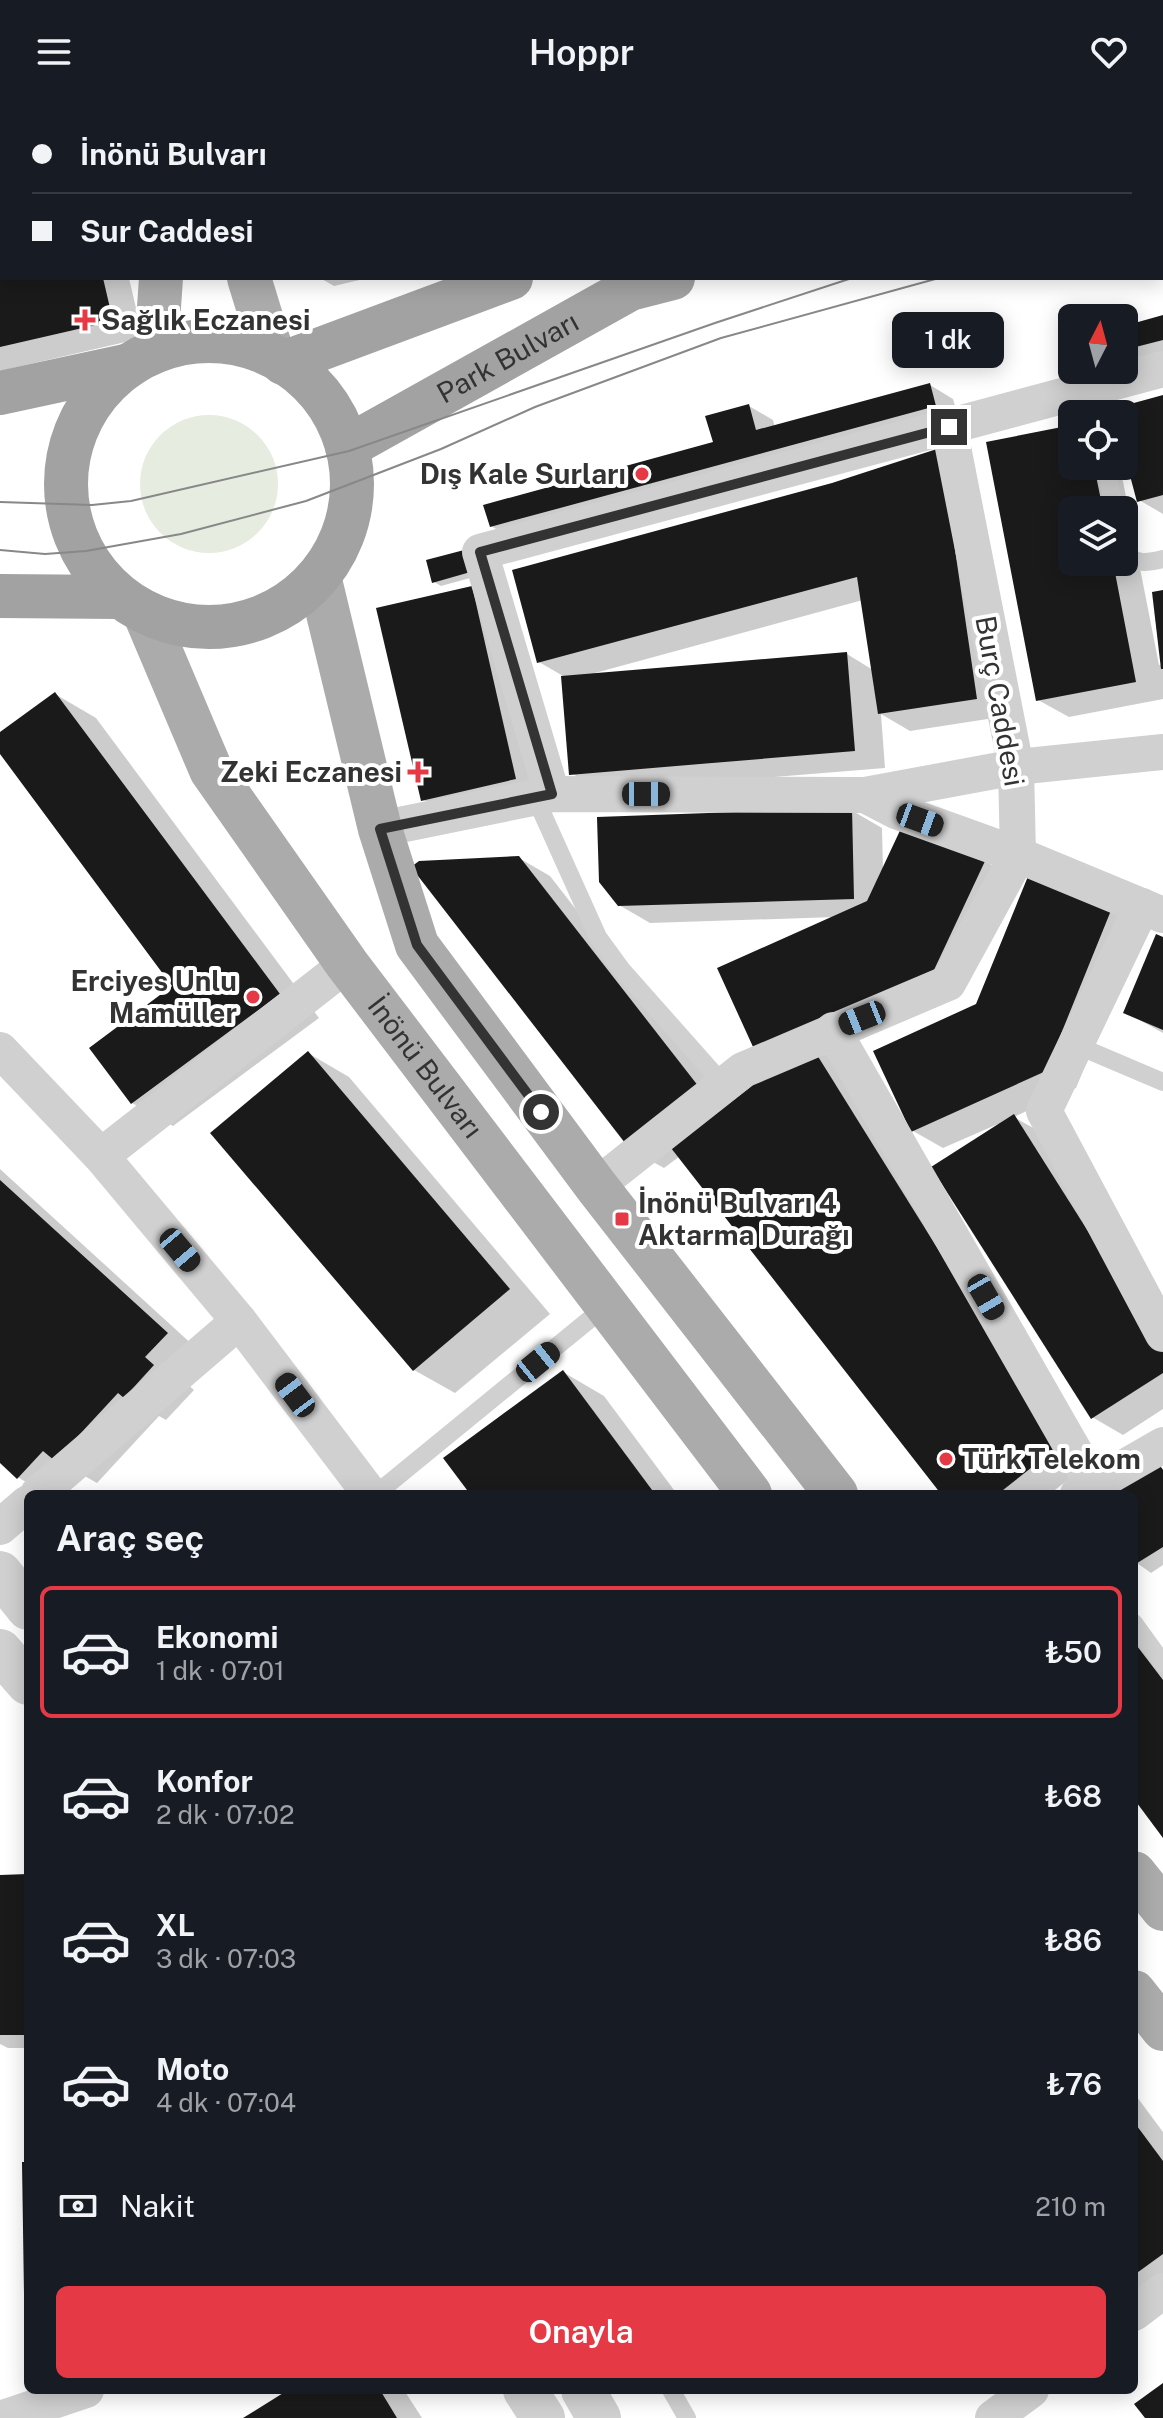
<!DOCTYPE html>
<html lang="tr">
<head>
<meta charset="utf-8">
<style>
	body { margin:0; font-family:"Public Sans",sans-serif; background:#242831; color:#f1f3f6; height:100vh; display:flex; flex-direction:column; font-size:30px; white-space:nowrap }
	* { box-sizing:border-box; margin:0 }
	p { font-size:26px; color:#9ea1a6 }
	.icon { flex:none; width:44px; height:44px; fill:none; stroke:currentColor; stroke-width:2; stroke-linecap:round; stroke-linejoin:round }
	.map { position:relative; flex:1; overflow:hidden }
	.sheet { position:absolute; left:24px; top:1386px; width:1114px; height:904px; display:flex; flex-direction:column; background:#171b24; border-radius:12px; box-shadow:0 4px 20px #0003 }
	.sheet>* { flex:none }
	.hud { position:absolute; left:0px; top:0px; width:1164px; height:176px; box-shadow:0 4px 20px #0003; display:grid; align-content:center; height:176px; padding:0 32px; background:#171b24 }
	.needle { width:52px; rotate:6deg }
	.fabs { position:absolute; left:1058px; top:200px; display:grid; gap:16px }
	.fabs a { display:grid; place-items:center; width:80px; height:80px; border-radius:12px; background:#171b24; box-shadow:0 4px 20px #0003; font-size:40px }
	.end { position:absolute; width:36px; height:36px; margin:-18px; border:10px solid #333; background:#fff; box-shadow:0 0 0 4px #fff }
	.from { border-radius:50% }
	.bubble { position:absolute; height:56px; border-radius:12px; background:#171b24; box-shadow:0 4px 20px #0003; font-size:26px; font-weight:600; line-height:56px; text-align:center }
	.car { position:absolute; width:24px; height:48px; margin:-24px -12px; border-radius:10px; box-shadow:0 0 6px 2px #0007; background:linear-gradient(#222 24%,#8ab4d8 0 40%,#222 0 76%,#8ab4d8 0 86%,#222 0) }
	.hud b { display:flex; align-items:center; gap:28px; height:76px; font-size:30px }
	.hud b+b { border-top:2px solid #363941 }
	.hud i { width:20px; height:20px; background:#f1f3f6 }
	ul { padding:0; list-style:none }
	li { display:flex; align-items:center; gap:24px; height:132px; margin:0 16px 12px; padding:0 16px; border:4px solid transparent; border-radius:12px }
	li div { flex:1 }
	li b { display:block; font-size:30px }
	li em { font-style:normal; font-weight:600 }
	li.current { border-color:#e63946 }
	li>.icon { width:72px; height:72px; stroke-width:1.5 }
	h2 { padding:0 32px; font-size:36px; line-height:96px }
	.pay { display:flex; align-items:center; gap:20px; height:88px; padding:0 32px; font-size:30px }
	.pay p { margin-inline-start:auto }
	.button { display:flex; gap:16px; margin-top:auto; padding:16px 32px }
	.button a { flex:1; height:92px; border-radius:12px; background:#e63946; color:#fff; font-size:32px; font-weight:600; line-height:92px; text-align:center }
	header { display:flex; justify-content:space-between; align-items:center; height:104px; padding:0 32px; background:#171b24; font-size:36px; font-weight:600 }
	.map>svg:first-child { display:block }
</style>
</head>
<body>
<header><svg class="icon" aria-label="menu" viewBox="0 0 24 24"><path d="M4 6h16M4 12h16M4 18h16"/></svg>Hoppr<svg class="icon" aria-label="heart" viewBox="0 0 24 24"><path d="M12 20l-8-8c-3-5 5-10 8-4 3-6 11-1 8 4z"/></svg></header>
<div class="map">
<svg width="1163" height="2314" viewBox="0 0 1163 2314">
	<rect width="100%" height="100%" fill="#fff"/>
	<circle fill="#e6ecdf" cx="209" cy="380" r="69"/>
	<g fill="#0003" fill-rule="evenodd">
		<path d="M0,0L90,2H2V174H129L143,234L0,267Z"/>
		<path d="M259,0H369L361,2Z"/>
		<path d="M496,0H763L764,2H488Z"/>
		<path d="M807,0H1080L1072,2Z"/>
		<path d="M320,174H368L334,182Z"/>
		<path d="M1163,213V255L1124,266V224Z"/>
		<path d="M930,281L953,295L959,315L515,436L491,422L715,340L749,302L773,316L775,324Z"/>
		<path d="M1163,293V410L1139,396L1124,342V310H1115Z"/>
		<path d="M1072,323V362H1120L1159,561L1162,560L1163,488V595L1069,613L1038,596ZM1072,406H1124V458H1072Z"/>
		<path d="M940,346L1007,612L910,627L881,610L885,664L602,687L571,669L563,572L539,558L832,381ZM863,496L873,566L847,550L596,571L595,569Z"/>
		<path d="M428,457L481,471L441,482L434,478Z"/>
		<path d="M471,484L502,502L545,692L453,713L422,695Z"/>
		<path d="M55,590L96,614L319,914L173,1022L132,999L175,883L0,647V630Z"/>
		<path d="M851,706L882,724L883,767L985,757L1015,775L964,883L820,947L840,958L1089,1359L1050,1390H943L680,1052L664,1064L633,1047L519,754L550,772L722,993L836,813L650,819L619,801Z"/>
		<path d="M1033,767L1144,818L1076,984L1014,1013L1044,1030L1163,1217V1305L1123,1331L1092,1313L998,1020L943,1044L913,1027L977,902Z"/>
		<path d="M1163,835V929L1125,908Z"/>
		<path d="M308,949L349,973L550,1210L455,1289L414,1266Z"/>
		<path d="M0,1065L207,1254L185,1278L194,1286L166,1316L159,1312L97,1379L83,1371L66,1390H47L19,1374L0,1357Z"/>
		<path d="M563,1268L604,1292L677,1390H472Z"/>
		<path d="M1159,1363L1163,1365V1461L1151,1469L1134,1457V1390H1116Z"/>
		<path d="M1134,1517L1163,1555V1730L1134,1692Z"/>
		<path d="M28,1772V1944H8L0,1940V1773Z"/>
		<path d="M1134,1989L1163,2028V2203L1134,2212Z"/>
		<path d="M292,2286H404L422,2314H247Z"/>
		<path d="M865,2286H892L873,2290Z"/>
	</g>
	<g fill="#1a1a1a">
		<path d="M0,174H103L113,217L0,243Z"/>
		<path d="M1163,211V236L1124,246V222Z"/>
		<path d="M930,279L936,302L490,423L483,401L713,338L705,312L749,300L756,326Z"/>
		<path d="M1163,291V391L1137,398L1124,349V310H1113L1112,305Z"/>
		<path d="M1072,321V362H1094L1103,406H1072V458H1113L1136,578L1036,597L986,338Z"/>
		<path d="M940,344L977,595L878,610L857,473L537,559L512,466L832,379Z"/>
		<path d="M468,445L474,467L432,479L426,456Z"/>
		<path d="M472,482L516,675L421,697L376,504Z"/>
		<path d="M1163,486V565H1161L1152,488Z"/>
		<path d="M847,548L855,647L569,671L561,572Z"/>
		<path d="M55,588L280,890L131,1000L89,944L172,882L0,650V628Z"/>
		<path d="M852,704L854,795L618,802L599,778L597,713Z"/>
		<path d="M904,718L986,755L934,866L754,945L717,864L867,797Z"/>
		<path d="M519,752L706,992L632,1048L411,763L419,757Z"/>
		<path d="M1031,765L1114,799L1046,967L911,1028L873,947L976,900Z"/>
		<path d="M1156,830L1163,833V926L1123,909Z"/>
		<path d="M809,938L1060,1341L998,1390H941L671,1044Z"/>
		<path d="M308,947L510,1185L413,1267L210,1029Z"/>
		<path d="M1014,1010L1163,1246V1269L1091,1315L931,1063Z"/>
		<path d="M0,1076L168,1229L145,1253L154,1261L124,1294L118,1289L55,1357L43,1347L17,1375L0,1359Z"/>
		<path d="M563,1266L655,1390H470L443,1354Z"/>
		<path d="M1159,1360L1163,1366V1443L1134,1461V1390H1112Z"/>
		<path d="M1134,1538L1163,1576V1734L1134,1695Z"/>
		<path d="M28,1770V1931H0V1771Z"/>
		<path d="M1134,2018L1163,2057V2150L1134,2171Z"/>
		<path d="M22,2058H28V2189L24,2190Z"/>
		<path d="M1163,2279V2314H1145L1134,2300Z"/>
		<path d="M288,2286H380L397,2314H243Z"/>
	</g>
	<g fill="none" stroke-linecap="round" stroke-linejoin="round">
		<g stroke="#d0d0d0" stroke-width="18">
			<path d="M1092,284L1096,310"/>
			<path d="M1106,362L1114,406"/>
			<path d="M1124,448C1136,461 1147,459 1163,455"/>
			<path d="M535,693L598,833L622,866L724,981"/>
			<path d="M1076,941L1163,978"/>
			<path d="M376,1390L606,1202"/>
			<path d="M1134,1519L1163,1559"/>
			<path d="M671,2286L687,2314"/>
		</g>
		<g stroke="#d0d0d0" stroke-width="36">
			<path d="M768,0L769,2"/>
			<path d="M386,2L394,0"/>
			<path d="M552,690L480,448L1163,265"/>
			<path d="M865,691L1016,663L1163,648"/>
			<path d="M380,725L552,690L865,691L896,707L1018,751L1163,811"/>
			<path d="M1142,802L1044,1007L1163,1230"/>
			<path d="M833,926L1093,1380"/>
			<path d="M0,946L101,1052L239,1217L370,1390"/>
			<path d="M101,1052L347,860"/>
			<path d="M596,1082L743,966L948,879L1018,751L1016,663L949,323"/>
			<path d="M38,1390L239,1217"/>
			<path d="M1078,1390L1163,1341"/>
			<path d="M0,1423L28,1399"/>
			<path d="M1134,2209L1163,2187"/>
			<path d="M3,2314L86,2286"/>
			<path d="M993,2314L1031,2286"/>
		</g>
		<g stroke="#d0d0d0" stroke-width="44">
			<path d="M0,1469L28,1504"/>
			<path d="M0,1547L28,1579"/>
			<path d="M525,2286L543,2314"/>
			<path d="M583,2286L599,2314"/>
		</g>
		<g stroke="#ababab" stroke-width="44">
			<path d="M140,0L141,2"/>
			<path d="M197,0V2"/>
			<path d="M249,174L273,252"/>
			<path d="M156,247L161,174"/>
			<path d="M319,472L380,725L417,841L596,1082L836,1390"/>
			<path id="s1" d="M144,508L211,666L347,860L750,1390"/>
			<path d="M1134,1769L1163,1805"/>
			<path d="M1134,1888L1163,1925"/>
		</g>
		<g stroke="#a2a2a2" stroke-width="44">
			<path d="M1079,2L1087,0"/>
			<path d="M1162,49L1163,48"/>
			<circle cx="209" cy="380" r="143"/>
			<path d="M283,259L511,174"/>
			<path d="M0,289L130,261"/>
			<path id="s2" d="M347,343L630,185L673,174"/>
			<path d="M0,492L119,493"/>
		</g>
		<g stroke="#888" stroke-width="2">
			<path d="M1162,89H1163"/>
			<path d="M1162,117L1163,116"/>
			<path d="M0,398L92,401L131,397L349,347L715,219L852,174"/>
			<path d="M0,446L45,450L86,447L181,430L306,397L441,345L535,303L721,234L939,174"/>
		</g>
	</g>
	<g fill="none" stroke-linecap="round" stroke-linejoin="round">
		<path stroke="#333" stroke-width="10" d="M541,1008L417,841L380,725L552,690L480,448L949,323"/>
	</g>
	<g fill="#e63946" stroke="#fff" stroke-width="3">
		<path d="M81 204h8v8h8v8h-8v8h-8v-8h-8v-8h8z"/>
		<circle cx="642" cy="370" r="8"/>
		<path d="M414 656h8v8h8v8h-8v8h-8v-8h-8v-8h8z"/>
		<circle cx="253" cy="893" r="8"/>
		<rect x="614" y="1107" width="16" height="16" rx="4"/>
		<circle cx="946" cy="1355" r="8"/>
	</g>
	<g text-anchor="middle" stroke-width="8" stroke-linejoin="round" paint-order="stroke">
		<g font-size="28" font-weight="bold" fill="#333" stroke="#fff" text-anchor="start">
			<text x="101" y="226">Sağlık Eczanesi</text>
			<text x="626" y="380" text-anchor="end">Dış Kale Surları</text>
			<text x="402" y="678" text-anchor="end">Zeki Eczanesi</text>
			<text x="237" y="887" text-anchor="end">Erciyes Unlu<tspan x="237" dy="32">Mamüller</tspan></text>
			<text x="638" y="1109">İnönü Bulvarı 4<tspan x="638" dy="32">Aktarma Durağı</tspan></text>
			<text x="962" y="1365">Türk Telekom</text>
		</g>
		<g font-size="28" fill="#333" stroke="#fff">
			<text dy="10" stroke="none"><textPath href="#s2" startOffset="184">Park Bulvarı</textPath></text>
			<text transform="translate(1000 597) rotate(80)" y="10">Burç Caddesi</text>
			<text dy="10" stroke="none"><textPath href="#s1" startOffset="538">İnönü Bulvarı</textPath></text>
		</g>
	</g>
</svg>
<div class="fabs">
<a><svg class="needle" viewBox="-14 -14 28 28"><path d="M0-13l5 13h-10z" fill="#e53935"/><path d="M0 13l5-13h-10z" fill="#9ea1a6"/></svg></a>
<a><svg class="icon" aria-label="locate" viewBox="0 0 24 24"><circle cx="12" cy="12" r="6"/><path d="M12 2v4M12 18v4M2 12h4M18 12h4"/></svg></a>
<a><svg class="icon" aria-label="layers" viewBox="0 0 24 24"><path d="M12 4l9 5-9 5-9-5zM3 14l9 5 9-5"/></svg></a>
</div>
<i class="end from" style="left:541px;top:1008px"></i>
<i class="end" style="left:949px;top:323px"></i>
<div class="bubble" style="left:892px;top:208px;width:112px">1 dk</div>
<i class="car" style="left:646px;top:690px;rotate:90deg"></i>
<i class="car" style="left:920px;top:716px;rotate:110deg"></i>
<i class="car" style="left:862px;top:914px;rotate:248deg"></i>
<i class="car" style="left:180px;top:1146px;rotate:140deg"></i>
<i class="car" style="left:986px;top:1193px;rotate:150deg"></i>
<i class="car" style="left:538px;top:1258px;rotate:51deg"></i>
<i class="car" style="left:295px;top:1291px;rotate:323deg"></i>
<div class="hud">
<b><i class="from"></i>İnönü Bulvarı</b>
<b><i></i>Sur Caddesi</b>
</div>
<section class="sheet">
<h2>Araç seç</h2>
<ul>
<li class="current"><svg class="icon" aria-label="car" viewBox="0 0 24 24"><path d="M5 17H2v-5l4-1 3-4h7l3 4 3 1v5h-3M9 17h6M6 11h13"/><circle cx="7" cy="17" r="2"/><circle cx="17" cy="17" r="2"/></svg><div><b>Ekonomi</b><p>1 dk · 07:01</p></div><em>₺50</em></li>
<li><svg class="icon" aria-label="car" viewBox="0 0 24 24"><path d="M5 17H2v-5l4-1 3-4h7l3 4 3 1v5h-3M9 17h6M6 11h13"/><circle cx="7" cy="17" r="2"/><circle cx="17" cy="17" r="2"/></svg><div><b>Konfor</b><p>2 dk · 07:02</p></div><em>₺68</em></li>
<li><svg class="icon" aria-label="car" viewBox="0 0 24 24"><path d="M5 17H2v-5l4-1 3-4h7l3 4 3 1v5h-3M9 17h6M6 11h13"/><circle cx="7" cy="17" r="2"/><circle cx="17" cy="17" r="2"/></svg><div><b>XL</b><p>3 dk · 07:03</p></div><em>₺86</em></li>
<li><svg class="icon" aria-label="car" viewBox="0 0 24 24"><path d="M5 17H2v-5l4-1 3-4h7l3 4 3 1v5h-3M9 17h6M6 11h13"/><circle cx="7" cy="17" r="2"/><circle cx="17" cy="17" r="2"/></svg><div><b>Moto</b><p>4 dk · 07:04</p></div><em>₺76</em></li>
</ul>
<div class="pay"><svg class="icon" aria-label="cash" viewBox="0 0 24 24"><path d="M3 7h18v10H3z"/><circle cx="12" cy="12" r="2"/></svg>Nakit<p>210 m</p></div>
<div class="button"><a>Onayla</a></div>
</section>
</div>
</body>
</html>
